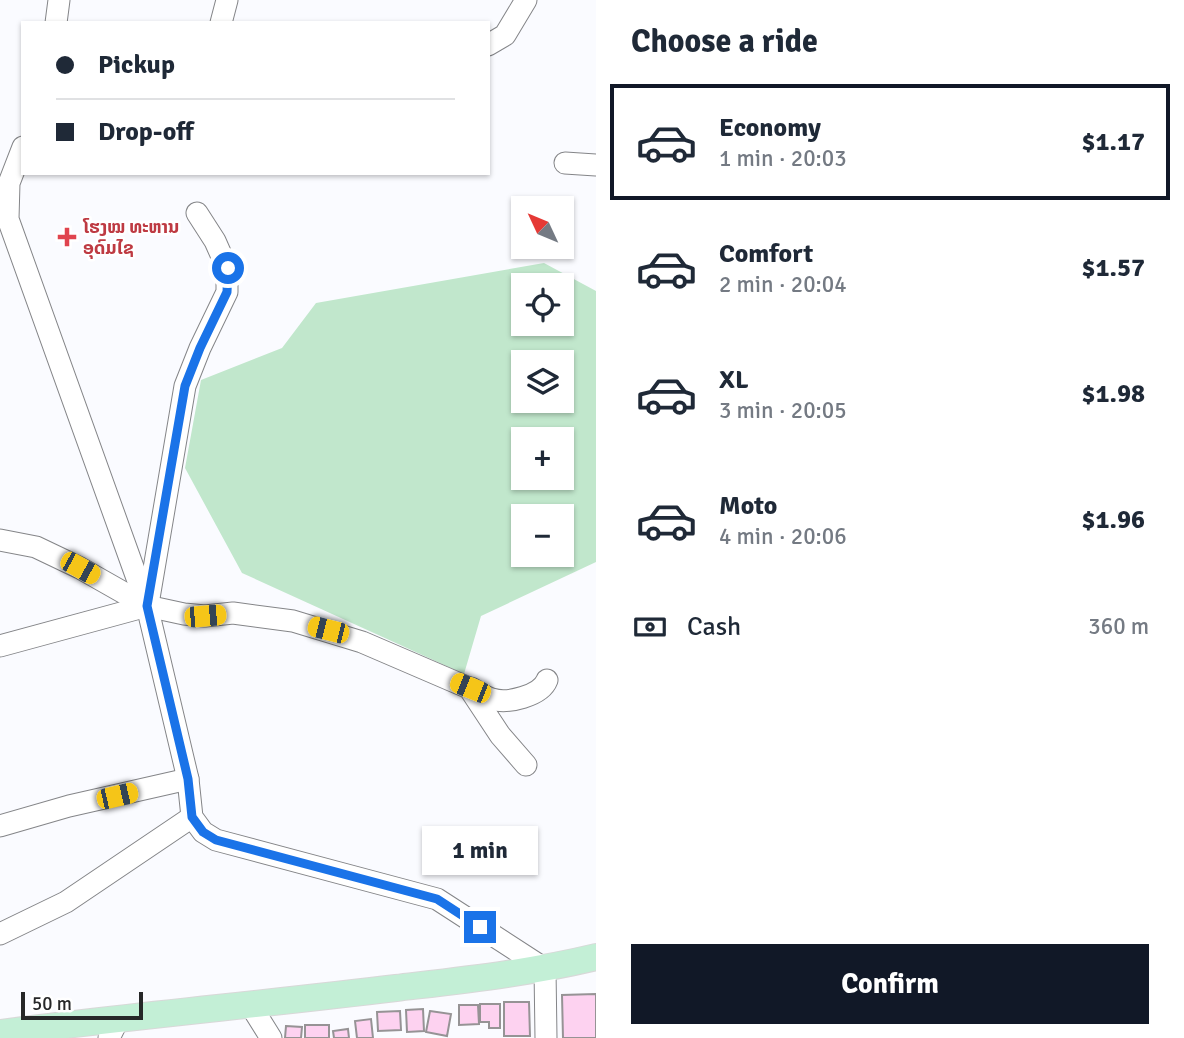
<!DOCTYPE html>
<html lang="en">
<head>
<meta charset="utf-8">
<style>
	body { margin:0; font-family:Signika,"Noto Sans Lao",sans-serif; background:#f2f2f3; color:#1f2937; height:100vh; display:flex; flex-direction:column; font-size:26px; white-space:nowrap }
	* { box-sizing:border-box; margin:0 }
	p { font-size:23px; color:#747a83 }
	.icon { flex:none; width:38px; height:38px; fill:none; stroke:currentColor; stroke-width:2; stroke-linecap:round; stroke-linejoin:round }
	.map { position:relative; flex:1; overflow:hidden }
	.panel { display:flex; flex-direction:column; background:#fff; width:588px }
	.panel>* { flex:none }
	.guide { position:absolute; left:21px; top:21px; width:469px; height:154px; border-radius:0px; box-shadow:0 2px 5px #0004; display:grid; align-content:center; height:154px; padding:0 35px; background:#fff }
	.needle { width:46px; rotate:314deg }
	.tools { position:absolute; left:511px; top:196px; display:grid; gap:14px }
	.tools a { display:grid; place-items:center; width:63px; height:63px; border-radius:0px; background:#fff; box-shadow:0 2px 5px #0004; font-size:35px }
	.scale { position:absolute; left:21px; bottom:18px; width:122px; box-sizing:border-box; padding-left:7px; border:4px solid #262728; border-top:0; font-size:19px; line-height:24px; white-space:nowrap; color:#262728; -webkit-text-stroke:5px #fff; paint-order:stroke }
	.end { position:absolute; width:32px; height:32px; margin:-16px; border:9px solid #1a73e8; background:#fff; box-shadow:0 0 0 4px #fff }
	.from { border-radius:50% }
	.bubble { position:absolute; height:49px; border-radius:0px; background:#fff; box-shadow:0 2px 5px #0004; font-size:23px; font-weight:800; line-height:49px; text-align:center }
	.car { position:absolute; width:21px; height:42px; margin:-21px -10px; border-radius:9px; box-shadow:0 0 5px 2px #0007; background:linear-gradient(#f5c518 24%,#345 0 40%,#f5c518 0 76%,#345 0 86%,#f5c518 0) }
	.guide b { display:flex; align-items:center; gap:24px; height:66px; font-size:26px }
	.guide b+b { border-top:2px solid #e0e1e3 }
	.guide i { width:18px; height:18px; background:#1f2937 }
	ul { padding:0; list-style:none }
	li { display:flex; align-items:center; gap:21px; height:116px; margin:0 14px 10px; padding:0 21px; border:4px solid transparent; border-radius:0px }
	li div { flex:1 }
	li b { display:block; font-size:26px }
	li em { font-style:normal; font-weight:800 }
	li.on { border-color:#111827 }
	li>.icon { width:63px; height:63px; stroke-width:1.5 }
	h2 { padding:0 35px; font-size:32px; line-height:84px }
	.pay { display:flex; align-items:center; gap:18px; height:77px; padding:0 35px; font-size:26px }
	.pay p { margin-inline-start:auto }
	.primary-button { display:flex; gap:14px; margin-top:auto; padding:14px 35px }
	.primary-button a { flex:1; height:80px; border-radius:0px; background:#111827; color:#fff; font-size:28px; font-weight:800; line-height:80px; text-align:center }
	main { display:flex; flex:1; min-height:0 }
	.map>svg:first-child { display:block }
</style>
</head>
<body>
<main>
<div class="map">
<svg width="596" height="1038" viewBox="0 0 596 1038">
	<rect width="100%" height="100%" fill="#fafbff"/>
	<path fill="#c1e7cc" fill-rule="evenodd" d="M544,263L596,291V562L481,616L464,674L242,573L185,468L201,380L282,348L316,303ZM523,285H562V324H523ZM523,362H562V401H523ZM523,439H562V478H523ZM523,516H562V555H523Z"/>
	<g fill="#fdd2f0" stroke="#969395" stroke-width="2">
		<path d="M596,994V1038H563L562,995Z"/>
		<path d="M504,1002H529L530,1036H504Z"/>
		<path d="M480,1004H500V1028H489V1022H480Z"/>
		<path d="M459,1005H478L479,1024L459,1025Z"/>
		<path d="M423,1009L424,1031L407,1032L406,1010Z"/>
		<path d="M400,1011L401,1030L378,1031L377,1012Z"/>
		<path d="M430,1011L451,1014L447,1036L426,1032Z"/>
		<path d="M371,1019L373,1038H357L355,1021Z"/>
		<rect x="305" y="1025" width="24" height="13"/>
		<path d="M286,1026L302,1027L301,1038H285Z"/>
		<path d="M348,1029L349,1038H334L333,1031Z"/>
	</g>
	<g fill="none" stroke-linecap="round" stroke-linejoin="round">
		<defs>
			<g id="minor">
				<path d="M56,23L59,0"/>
				<path d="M221,23L227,0"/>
				<path d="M488,45L505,35L526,0"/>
				<path d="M23,147L9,183L8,219L147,606L188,779L192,817L203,832L216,840L437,899L545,969L546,1038"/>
				<path d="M565,163L596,165"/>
				<path d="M0,540L36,547L80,568L147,606L184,614L205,616L233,613L293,621L362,642L469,688L500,735L526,765"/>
				<path d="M148,604L185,386L200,348L227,292V268L215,241L197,213"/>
				<path d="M0,646L147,606"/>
				<path d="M471,688C478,692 485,697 492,699C507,704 541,696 547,680"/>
				<path d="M0,826L69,806L188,779"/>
				<path d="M0,934L66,902L192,817"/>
				<path d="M251,1006L271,1038"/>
				<path d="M109,1038L119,1018"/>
			</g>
			<path id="major" d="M0,1033C132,1016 264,1004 396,988C463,980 530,973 596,957"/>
		</defs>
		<use href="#minor" stroke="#848588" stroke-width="23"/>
		<use href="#major" stroke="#d8d8d8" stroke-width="28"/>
		<use href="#minor" stroke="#fff" stroke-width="21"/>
		<use href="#major" stroke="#c3efd6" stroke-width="26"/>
	</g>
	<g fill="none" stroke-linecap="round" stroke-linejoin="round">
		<path stroke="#1a73e8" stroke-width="9" d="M228,268L227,292L200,348L185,386L147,606L188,779L192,817L203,832L216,840L437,899L480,927"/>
	</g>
	<path fill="#e0444e" stroke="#fff" stroke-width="2.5" d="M63.5 226.5h7v7h7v7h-7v7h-7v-7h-7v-7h7z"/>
	<g text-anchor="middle" stroke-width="5" stroke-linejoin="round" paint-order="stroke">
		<g font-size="18" font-weight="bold" fill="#be3a42" stroke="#fff" text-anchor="start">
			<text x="83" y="233">ໂຮງໝ ທະຫານ<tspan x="83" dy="21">ອຸດົມໄຊ</tspan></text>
		</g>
	</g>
</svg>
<div class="tools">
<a><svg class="needle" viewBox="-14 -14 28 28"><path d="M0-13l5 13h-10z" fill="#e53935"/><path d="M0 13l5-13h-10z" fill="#747a83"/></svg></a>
<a><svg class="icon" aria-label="locate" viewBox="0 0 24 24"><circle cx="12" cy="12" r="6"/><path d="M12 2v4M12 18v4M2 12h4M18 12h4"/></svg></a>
<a><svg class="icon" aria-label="layers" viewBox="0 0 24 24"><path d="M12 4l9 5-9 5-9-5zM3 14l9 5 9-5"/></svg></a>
<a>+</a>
<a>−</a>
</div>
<div class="scale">50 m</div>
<i class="end from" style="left:228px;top:268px"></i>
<i class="end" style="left:480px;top:927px"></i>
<div class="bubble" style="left:422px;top:826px;width:116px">1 min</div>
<i class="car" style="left:80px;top:568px;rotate:119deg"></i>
<i class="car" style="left:205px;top:616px;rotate:85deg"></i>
<i class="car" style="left:328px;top:630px;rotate:284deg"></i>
<i class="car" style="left:470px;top:688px;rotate:292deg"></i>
<i class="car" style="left:117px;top:796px;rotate:77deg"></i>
<div class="guide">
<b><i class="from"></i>Pickup</b>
<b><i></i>Drop-off</b>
</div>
</div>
<section class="panel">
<h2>Choose a ride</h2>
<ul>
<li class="on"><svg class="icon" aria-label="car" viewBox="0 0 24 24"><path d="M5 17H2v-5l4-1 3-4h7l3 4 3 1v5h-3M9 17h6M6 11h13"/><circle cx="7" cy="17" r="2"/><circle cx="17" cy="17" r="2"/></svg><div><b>Economy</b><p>1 min · 20:03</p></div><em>$1.17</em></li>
<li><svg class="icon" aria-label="car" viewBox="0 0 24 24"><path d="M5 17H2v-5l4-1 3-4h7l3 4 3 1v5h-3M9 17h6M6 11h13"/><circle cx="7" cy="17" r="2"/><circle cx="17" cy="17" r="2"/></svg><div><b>Comfort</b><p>2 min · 20:04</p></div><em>$1.57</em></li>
<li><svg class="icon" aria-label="car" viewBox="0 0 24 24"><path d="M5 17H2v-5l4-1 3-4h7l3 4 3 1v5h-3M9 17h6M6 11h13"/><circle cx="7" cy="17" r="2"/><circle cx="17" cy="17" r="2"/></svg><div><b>XL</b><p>3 min · 20:05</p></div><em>$1.98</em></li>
<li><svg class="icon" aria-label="car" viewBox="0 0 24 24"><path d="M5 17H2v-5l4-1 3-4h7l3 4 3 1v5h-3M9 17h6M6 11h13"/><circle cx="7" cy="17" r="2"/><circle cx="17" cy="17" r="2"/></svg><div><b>Moto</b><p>4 min · 20:06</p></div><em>$1.96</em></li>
</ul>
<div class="pay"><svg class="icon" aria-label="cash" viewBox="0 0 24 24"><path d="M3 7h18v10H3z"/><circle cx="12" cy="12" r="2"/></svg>Cash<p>360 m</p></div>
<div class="primary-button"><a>Confirm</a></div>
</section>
</main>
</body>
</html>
